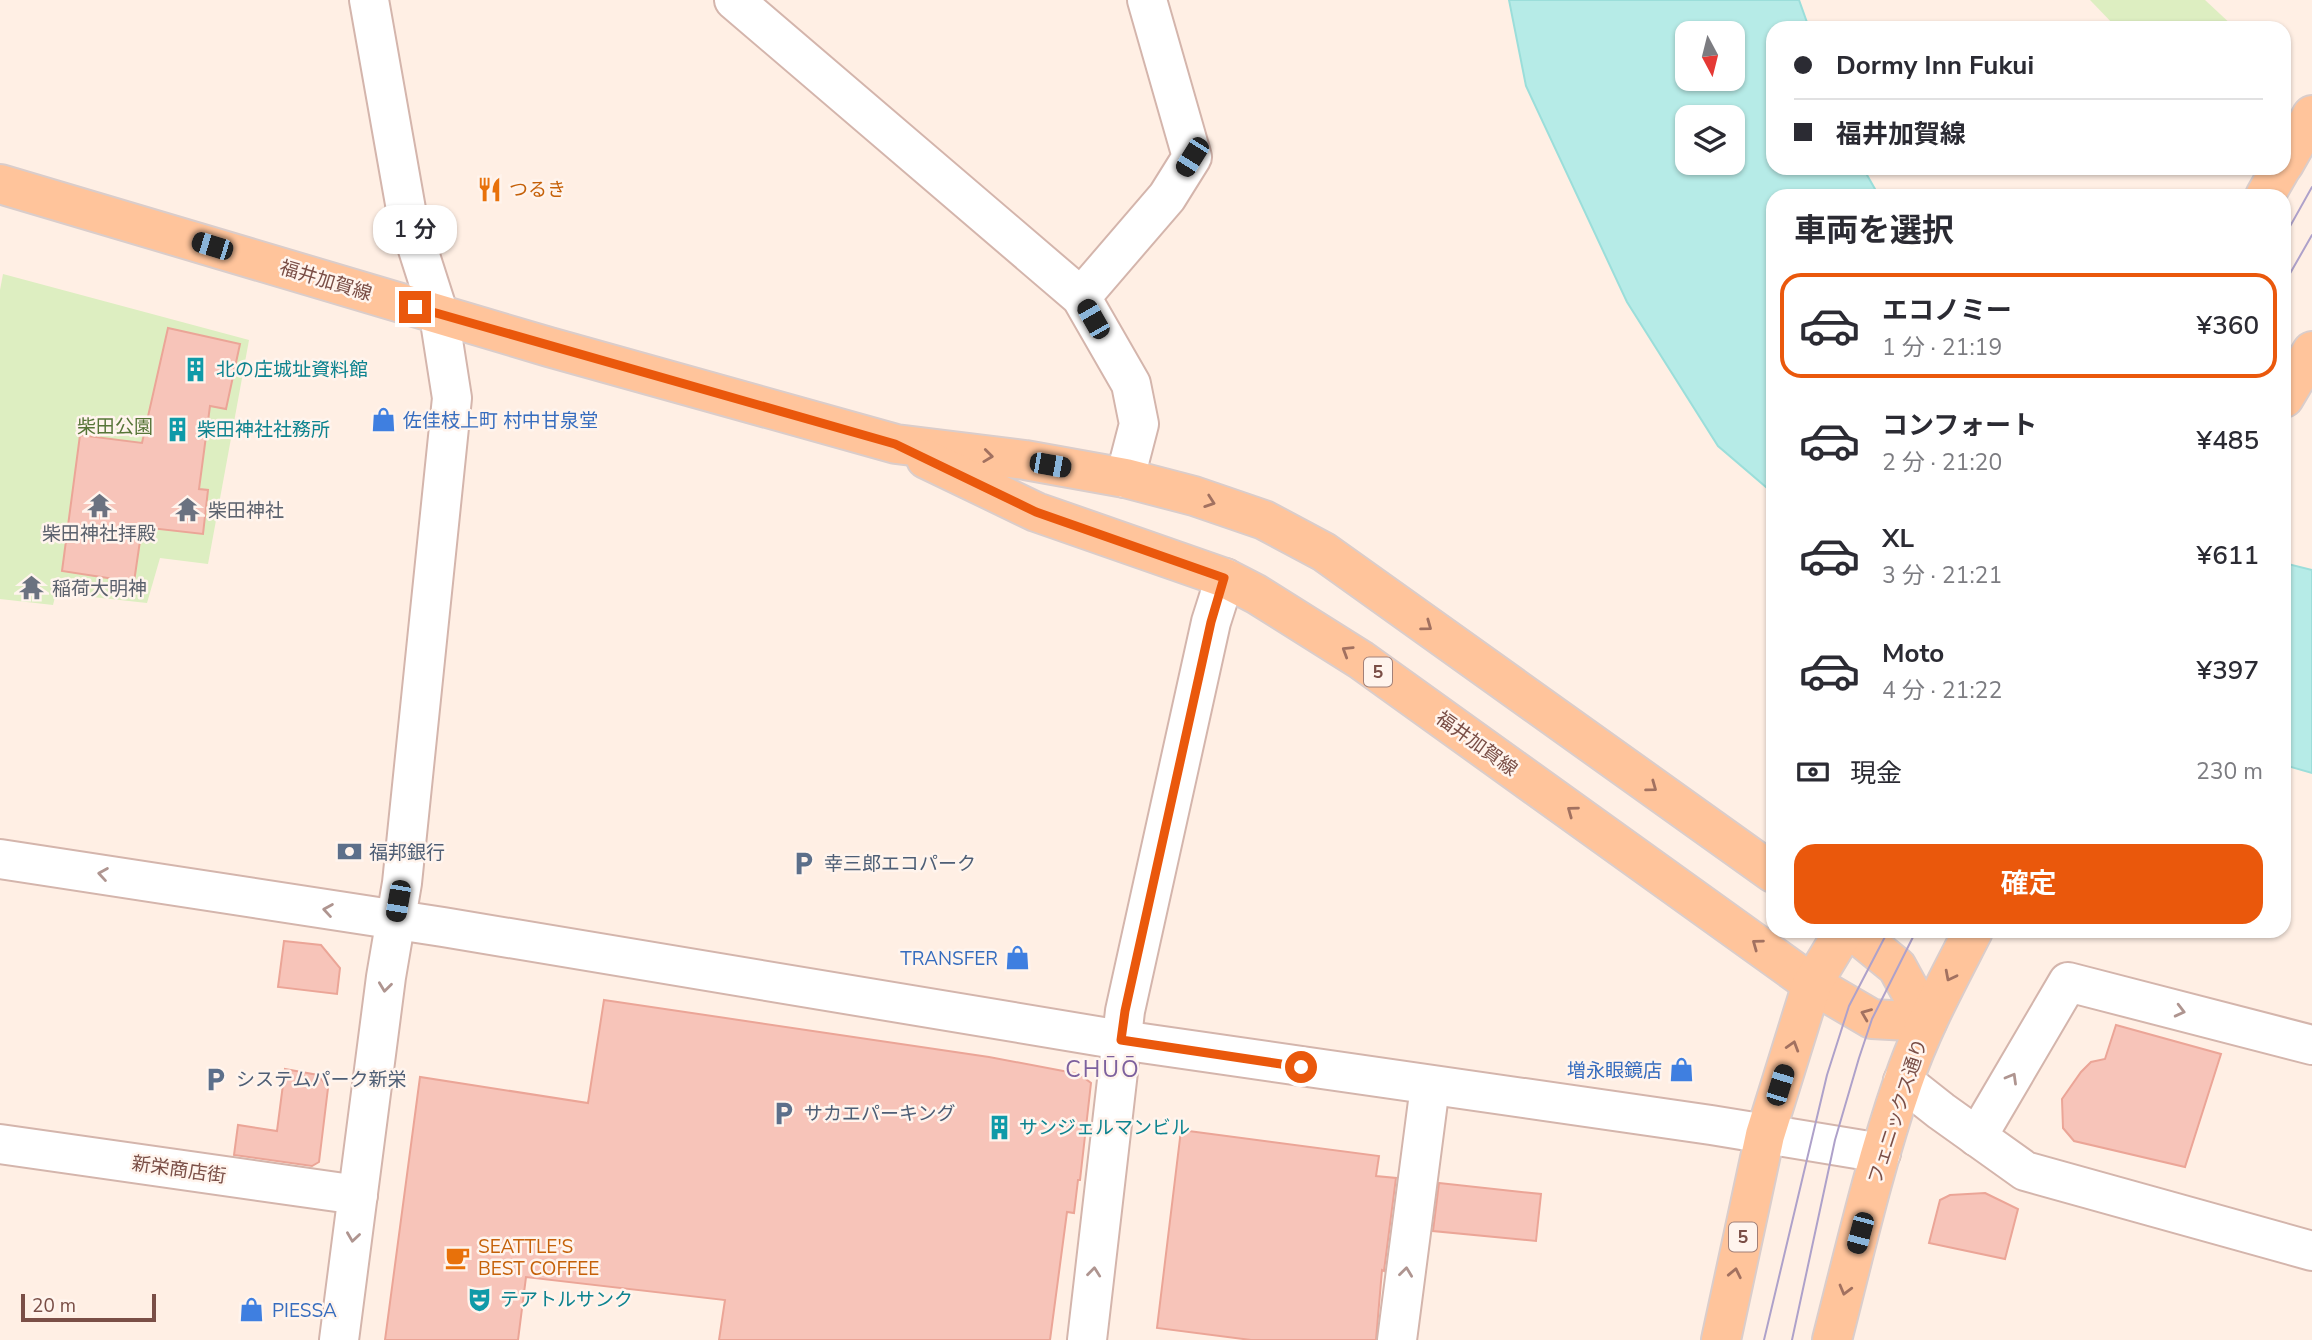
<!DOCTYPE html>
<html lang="ja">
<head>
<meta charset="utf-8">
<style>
	body { margin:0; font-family:"Nunito Sans","Noto Sans JP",sans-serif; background:#f7f7f7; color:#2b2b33; height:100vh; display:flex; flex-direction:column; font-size:26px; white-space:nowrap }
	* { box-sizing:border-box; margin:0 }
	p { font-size:23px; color:#7c7c81 }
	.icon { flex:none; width:38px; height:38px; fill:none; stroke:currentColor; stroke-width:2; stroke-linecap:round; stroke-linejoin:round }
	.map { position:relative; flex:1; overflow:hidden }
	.details { position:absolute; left:1766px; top:189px; width:525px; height:749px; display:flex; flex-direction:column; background:#fff; border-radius:21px; box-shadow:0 2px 5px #0004 }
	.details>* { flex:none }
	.hud { position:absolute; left:1766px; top:21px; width:525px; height:154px; border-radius:21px; box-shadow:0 2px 5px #0004; display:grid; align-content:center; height:154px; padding:0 28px; background:#fff }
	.needle { width:46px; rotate:173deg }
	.fabs { position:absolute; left:1675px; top:21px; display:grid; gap:14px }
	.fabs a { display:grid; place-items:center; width:70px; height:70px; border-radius:14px; background:#fff; box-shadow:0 2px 5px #0004; font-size:35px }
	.scale { position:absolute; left:21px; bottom:18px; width:135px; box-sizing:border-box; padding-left:7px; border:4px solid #7a4e46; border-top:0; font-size:19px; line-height:24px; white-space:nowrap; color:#7a4e46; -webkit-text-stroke:5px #fff4ed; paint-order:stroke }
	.end { position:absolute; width:32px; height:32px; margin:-16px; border:9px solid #ea580c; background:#fff; box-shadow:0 0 0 4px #fff }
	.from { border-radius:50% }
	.bubble { position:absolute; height:49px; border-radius:21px; background:#fff; box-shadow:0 2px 5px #0004; font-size:23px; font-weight:600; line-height:49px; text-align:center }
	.car { position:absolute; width:21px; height:42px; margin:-21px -10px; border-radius:9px; box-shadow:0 0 5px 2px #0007; background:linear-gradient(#222 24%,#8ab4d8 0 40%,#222 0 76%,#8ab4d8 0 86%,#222 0) }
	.hud b { display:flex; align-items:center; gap:24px; height:66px; font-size:26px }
	.hud b+b { border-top:2px solid #e1e1e2 }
	.hud i { width:18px; height:18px; background:#2b2b33 }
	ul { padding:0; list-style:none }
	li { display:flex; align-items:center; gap:21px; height:105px; margin:0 14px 10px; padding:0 14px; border:4px solid transparent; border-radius:21px }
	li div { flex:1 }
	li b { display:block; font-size:26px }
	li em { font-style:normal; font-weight:600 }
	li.selected { border-color:#ea580c }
	li>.icon { width:63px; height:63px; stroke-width:1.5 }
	h2 { padding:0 28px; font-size:32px; line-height:84px }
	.pay { display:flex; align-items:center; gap:18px; height:77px; padding:0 28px; font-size:26px }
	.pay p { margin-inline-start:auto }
	.button { display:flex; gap:14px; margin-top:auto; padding:14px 28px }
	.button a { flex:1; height:80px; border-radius:21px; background:#ea580c; color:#fff; font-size:28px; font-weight:600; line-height:80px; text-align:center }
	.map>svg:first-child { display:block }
</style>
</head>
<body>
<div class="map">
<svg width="2312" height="1340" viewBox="0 0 2312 1340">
	<rect width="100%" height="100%" fill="#ffefe4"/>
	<g fill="#ddeec1">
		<path d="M2090,0H2205L2235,28H2117Z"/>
		<path d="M3,274L249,340L208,564L160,558L147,603L56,593L53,605L0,599V290Z"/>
	</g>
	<g fill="#b6ebe7" stroke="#9bdeda" stroke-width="2" fill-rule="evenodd">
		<path d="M1509,0H1799L1809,28H1773V168H1863L1879,196H1773V493L1718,446L1627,302L1526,86ZM1687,33H1732V79H1687ZM1687,117H1732V163H1687Z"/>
		<path d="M2284,563L2312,570V773L2284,765Z"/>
	</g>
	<g fill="#f7c4b9" stroke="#eba597" stroke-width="2">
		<path d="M168,328L240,344L226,409L210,406L199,489L208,490L203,534L142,527L134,582L62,571L80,435L142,443Z"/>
		<path d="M284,941L321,945L340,968L337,994L278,987Z"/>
		<path d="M604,1000L989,1057L1079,1074L1091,1083L1080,1180H1078L1074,1213L1067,1212L1050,1340H719L725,1300L526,1277L518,1340H385L420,1077L588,1103Z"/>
		<path d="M2116,1025L2221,1054L2185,1167L2074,1141L2063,1128L2062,1099L2081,1072L2091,1062L2105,1059Z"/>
		<path d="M285,1069L318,1075L328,1088L319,1162L312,1166L234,1155L238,1125L277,1131Z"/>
		<path d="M1181,1130L1379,1156L1376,1176L1396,1178L1384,1271L1382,1270L1376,1340H1251L1157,1328Z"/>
		<path d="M1439,1183L1541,1194L1536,1241L1433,1231Z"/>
		<path d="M1985,1193L2018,1209L2005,1259L1929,1243L1940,1200L1950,1195Z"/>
	</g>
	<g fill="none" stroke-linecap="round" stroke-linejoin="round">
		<defs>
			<g id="street">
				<path d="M734,0L1081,297L1131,384L1139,424L1125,478"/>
				<path d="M1081,297L1167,197L1192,157L1147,0"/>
				<path d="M0,859L443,927L1121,1040L1711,1125L1881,1153"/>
				<path d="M1903,1081L1941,1111L2025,1171L2312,1251"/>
				<path d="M1977,1137L2068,982L2312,1045"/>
				<path d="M0,1144L358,1195"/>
				<path d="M339,1340L386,977L402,883L452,398L439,315L407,215L369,0"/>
				<path d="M1087,1340L1125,1011L1211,622L1225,578"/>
				<path d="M1397,1340L1430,1086"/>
			</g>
			<g id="primary">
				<path d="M2284,164L2312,115"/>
				<path d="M0,184L549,347L896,444L1025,460L1125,478L1194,496L1264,520L1324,552L1773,873"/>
				<path d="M2265,196L2281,168"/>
				<path d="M2284,398L2312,351"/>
				<path d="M926,459L1036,512L1225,578L1256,594L1361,660L1812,984L1872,1019L1927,1022"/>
				<path d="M1853,931L1897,967L1927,1022"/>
				<path d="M1721,1340L1765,1135L1812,984L1844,931"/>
				<path d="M1832,1340C1854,1254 1874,1166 1903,1082C1921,1029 1948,980 1973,931"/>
			</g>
		</defs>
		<use href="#street" stroke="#d4b5ac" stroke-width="42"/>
		<use href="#primary" stroke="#dacdcb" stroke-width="42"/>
		<use href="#street" stroke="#fff" stroke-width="38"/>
		<use href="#primary" stroke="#ffc49b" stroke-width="38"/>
		<g stroke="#aea1ca" stroke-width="2">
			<path d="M2284,237L2312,187"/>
			<path d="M2284,284L2312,235"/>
			<path d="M1764,1340L1827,1075L1849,1006L1888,931"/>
			<path d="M1792,1340L1835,1140L1859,1058L1872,1019L1916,931"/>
		</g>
	</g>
	<defs><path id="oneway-chevron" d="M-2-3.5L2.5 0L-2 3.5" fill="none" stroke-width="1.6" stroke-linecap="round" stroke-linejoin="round" transform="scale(1.75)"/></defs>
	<g stroke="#a27160">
		<use href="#oneway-chevron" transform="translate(988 456) rotate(7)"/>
		<use href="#oneway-chevron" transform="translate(1210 502) rotate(19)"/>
		<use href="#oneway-chevron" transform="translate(1427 626) rotate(36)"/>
		<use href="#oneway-chevron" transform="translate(1347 651) rotate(-148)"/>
		<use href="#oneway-chevron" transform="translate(1652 787) rotate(36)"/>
		<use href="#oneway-chevron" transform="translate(1572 811) rotate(-144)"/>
		<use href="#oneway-chevron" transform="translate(1757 944) rotate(-144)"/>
		<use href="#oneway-chevron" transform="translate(1950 976) rotate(117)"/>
		<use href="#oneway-chevron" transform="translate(1866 1014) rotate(-158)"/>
		<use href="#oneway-chevron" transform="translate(1793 1046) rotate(-73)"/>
		<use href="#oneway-chevron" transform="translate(1735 1273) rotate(-78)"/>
		<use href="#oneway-chevron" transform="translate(1845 1290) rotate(105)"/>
	</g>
	<g stroke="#af9590">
		<use href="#oneway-chevron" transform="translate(103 874) rotate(-171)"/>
		<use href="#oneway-chevron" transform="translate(328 910) rotate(-171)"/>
		<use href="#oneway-chevron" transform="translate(385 987) rotate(97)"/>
		<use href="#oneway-chevron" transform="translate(2180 1011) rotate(14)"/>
		<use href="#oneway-chevron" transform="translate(2012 1078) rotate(-60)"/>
		<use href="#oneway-chevron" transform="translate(353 1237) rotate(98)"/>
		<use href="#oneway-chevron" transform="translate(1094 1272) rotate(-84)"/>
		<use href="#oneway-chevron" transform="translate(1406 1272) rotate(-83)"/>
	</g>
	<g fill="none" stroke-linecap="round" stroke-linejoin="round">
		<path stroke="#ea580c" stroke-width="9" d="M415,307L895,444L1036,512L1224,578L1211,622L1125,1011L1121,1040L1301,1067"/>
	</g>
	<defs>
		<symbol id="restaurant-bare" viewBox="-9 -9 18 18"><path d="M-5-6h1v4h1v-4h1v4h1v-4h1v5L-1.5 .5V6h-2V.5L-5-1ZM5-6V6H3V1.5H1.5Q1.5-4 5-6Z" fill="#e8710a" stroke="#fff4ed" stroke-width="2.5" paint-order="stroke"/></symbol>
		<symbol id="building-bare" viewBox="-9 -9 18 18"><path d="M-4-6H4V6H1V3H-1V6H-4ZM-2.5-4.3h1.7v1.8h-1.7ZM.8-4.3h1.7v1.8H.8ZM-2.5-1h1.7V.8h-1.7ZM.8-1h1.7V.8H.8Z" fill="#0f9aa8" stroke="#fff4ed" stroke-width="2.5" paint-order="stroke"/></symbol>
		<symbol id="shop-bare" viewBox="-9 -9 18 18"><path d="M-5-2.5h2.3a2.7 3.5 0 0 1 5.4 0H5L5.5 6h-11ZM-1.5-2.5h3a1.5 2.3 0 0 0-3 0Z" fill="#3f7fe0" stroke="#fff4ed" stroke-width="2.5" paint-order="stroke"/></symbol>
		<symbol id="temple-bare" viewBox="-9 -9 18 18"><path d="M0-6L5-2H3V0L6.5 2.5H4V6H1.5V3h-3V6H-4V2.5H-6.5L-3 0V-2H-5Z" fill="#6b7280" stroke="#fff4ed" stroke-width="2.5" paint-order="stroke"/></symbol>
		<symbol id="bank-bare" viewBox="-9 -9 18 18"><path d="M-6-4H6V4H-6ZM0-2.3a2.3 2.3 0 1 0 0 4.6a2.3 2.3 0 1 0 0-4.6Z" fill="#5c6f8a" stroke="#fff4ed" stroke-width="2.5" paint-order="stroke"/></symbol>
		<symbol id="parking-bare" viewBox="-9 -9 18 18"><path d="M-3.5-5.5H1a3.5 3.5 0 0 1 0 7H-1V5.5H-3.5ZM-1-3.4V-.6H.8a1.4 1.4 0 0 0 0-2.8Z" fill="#5c6f8a" stroke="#fff4ed" stroke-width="2.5" paint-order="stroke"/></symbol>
		<symbol id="cafe-bare" viewBox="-9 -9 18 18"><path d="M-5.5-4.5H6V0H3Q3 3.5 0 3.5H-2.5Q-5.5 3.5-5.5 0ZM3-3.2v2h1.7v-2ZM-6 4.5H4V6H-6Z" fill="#e8710a" stroke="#fff4ed" stroke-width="2.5" paint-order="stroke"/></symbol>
		<symbol id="theatre-bare" viewBox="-9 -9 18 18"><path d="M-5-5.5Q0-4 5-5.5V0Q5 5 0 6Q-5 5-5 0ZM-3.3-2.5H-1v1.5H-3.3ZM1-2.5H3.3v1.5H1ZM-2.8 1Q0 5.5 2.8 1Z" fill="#0f9aa8" stroke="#fff4ed" stroke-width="2.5" paint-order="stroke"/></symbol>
	</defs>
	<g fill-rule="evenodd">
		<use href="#restaurant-bare" x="472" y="172" width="35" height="35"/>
		<use href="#building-bare" x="178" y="352" width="35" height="35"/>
		<use href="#shop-bare" x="366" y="402" width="35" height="35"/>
		<use href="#building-bare" x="160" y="412" width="35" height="35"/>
		<use href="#temple-bare" x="82" y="488" width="35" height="35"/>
		<use href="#temple-bare" x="170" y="492" width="35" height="35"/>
		<use href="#temple-bare" x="14" y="570" width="35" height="35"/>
		<use href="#bank-bare" x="332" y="834" width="35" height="35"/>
		<use href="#parking-bare" x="786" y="846" width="35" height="35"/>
		<use href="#shop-bare" x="1000" y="940" width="35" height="35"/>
		<use href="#shop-bare" x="1664" y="1052" width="35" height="35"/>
		<use href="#parking-bare" x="198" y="1062" width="35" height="35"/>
		<use href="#parking-bare" x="766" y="1096" width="35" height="35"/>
		<use href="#building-bare" x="982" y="1110" width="35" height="35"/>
		<use href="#cafe-bare" x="440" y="1240" width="35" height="35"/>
		<use href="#theatre-bare" x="462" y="1282" width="35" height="35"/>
		<use href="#shop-bare" x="234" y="1292" width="35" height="35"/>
	</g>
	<g text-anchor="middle" stroke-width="5" stroke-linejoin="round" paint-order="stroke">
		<g fill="#fff4ed" stroke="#a28078" stroke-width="2">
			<rect x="1364" y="657.5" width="28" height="29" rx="5"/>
			<rect x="1729" y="1222.5" width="28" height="29" rx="5"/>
		</g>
		<g font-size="18" font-weight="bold" fill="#7a4e46">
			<text x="1378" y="678">5</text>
			<text x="1743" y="1243">5</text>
		</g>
		<g font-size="19" fill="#c56008" stroke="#fff4ed" text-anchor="start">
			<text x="509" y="196">つるき</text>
			<text x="478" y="1253">SEATTLE'S<tspan x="478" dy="22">BEST COFFEE</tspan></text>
		</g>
		<g font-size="19" fill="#7a4e46" stroke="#fff4ed">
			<text transform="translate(326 280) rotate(17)" y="7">福井加賀線</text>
			<text transform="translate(1477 743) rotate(36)" y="7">福井加賀線</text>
			<text transform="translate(1897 1111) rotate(-72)" y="7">フェニックス通り</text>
			<text transform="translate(179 1169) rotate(8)" y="7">新栄商店街</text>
		</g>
		<g font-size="19" fill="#0d838f" stroke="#fff4ed" text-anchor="start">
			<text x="216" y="376">北の庄城址資料館</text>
			<text x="197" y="436">柴田神社社務所</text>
			<text x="1019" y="1134">サンジェルマンビル</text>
			<text x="500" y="1306">テアトルサンク</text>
		</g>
		<g font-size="19" fill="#366cbe" stroke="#fff4ed" text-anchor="start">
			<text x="403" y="427">佐佳枝上町 村中甘泉堂</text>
			<text x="998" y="965" text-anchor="end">TRANSFER</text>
			<text x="1662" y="1077" text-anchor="end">増永眼鏡店</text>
			<text x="272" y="1317">PIESSA</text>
		</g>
		<g font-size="19" fill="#577538" stroke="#fff4ed">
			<text x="115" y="433">柴田公園</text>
		</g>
		<g font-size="19" fill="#5b616d" stroke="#fff4ed" text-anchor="start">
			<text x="208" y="517">柴田神社</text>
			<text x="99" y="540" text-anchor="middle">柴田神社拝殿</text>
			<text x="52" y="595">稲荷大明神</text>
		</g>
		<g font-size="19" fill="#4e5e75" stroke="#fff4ed" text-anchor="start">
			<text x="369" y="859">福邦銀行</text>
			<text x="824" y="870">幸三郎エコパーク</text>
			<text x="236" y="1086">システムパーク新栄</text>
			<text x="804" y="1120">サカエパーキング</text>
		</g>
		<g font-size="23" letter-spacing="2" fill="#7d619e" stroke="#fff4ed">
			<text x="1103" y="1077">CHŪŌ</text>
		</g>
	</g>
</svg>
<div class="fabs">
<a><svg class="needle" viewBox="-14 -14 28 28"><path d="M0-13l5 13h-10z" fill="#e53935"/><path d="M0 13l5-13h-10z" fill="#7c7c81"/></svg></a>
<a><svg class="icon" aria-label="layers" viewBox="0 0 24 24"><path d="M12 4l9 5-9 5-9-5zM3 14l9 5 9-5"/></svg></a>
</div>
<div class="scale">20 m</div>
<i class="end from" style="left:1301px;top:1067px"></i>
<i class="end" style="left:415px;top:307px"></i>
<div class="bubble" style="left:373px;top:205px;width:84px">1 分</div>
<i class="car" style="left:1192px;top:157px;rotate:212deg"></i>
<i class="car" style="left:212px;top:246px;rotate:287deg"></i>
<i class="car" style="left:1093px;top:319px;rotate:330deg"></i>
<i class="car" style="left:1050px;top:465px;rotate:100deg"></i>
<i class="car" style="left:398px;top:901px;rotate:190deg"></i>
<i class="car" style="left:1780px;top:1085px;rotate:17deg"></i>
<i class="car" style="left:1860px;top:1233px;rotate:195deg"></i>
<div class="hud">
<b><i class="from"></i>Dormy Inn Fukui</b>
<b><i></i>福井加賀線</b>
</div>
<section class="details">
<h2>車両を選択</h2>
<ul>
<li class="selected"><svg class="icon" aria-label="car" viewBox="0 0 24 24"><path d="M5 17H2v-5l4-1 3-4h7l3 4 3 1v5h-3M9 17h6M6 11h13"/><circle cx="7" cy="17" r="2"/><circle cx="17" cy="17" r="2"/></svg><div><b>エコノミー</b><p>1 分 · 21:19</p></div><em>¥360</em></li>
<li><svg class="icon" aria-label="car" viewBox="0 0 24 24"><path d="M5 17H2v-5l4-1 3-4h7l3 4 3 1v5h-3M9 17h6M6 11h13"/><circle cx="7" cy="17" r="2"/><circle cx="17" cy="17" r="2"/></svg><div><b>コンフォート</b><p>2 分 · 21:20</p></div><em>¥485</em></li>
<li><svg class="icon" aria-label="car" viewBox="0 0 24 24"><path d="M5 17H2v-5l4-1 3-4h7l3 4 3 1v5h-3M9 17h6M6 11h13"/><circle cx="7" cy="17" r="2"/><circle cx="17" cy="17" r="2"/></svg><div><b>XL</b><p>3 分 · 21:21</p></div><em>¥611</em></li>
<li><svg class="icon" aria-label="car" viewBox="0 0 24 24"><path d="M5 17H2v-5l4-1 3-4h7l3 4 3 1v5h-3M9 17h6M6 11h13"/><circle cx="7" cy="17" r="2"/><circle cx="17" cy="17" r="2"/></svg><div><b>Moto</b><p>4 分 · 21:22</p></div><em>¥397</em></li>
</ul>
<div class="pay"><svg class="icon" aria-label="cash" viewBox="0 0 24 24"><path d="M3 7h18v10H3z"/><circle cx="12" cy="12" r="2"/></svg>現金<p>230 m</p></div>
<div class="button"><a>確定</a></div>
</section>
</div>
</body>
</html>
